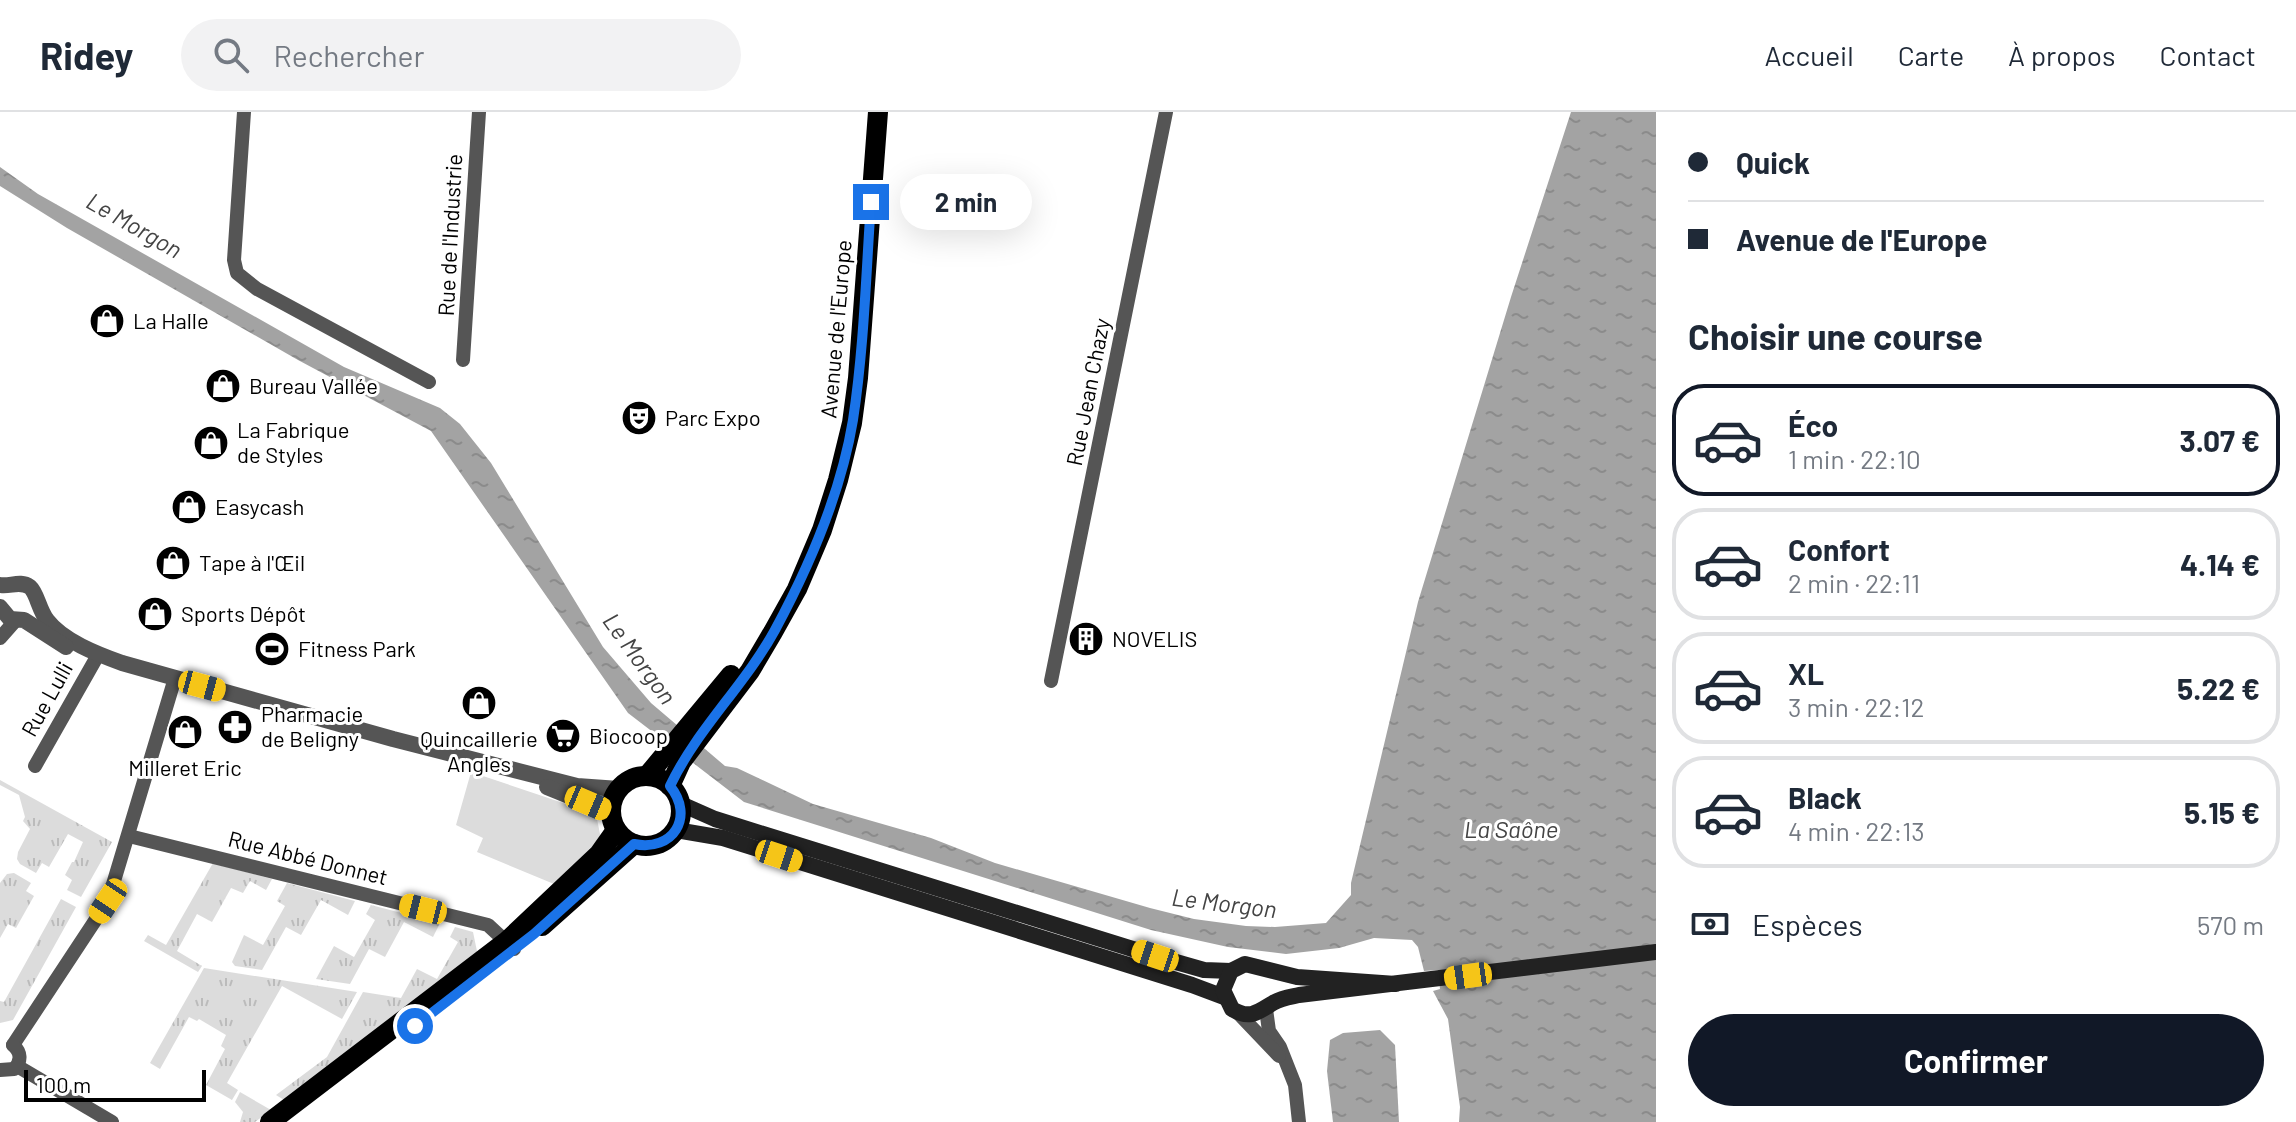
<!DOCTYPE html>
<html lang="fr">
<head>
<meta charset="utf-8">
<style>
	body { margin:0; font-family:Barlow,sans-serif; background:#f2f2f3; color:#1f2937; height:100vh; display:flex; flex-direction:column; font-size:30px; white-space:nowrap }
	* { box-sizing:border-box; margin:0 }
	p { font-size:26px; color:#747a83 }
	.icon { flex:none; width:44px; height:44px; fill:none; stroke:currentColor; stroke-width:2; stroke-linecap:round; stroke-linejoin:round }
	.map { position:relative; flex:1; overflow:hidden }
	.sheet { display:flex; flex-direction:column; background:#fff; width:640px }
	.sheet>* { flex:none }
	.top-card { display:grid; align-content:center; height:176px; padding:0 32px; background:#fff }
	.scale { position:absolute; left:24px; bottom:20px; width:182px; box-sizing:border-box; padding-left:8px; border:4px solid #000; border-top:0; font-size:22px; line-height:28px; white-space:nowrap; color:#000; -webkit-text-stroke:6px #fff; paint-order:stroke }
	.end { position:absolute; width:36px; height:36px; margin:-18px; border:10px solid #1a73e8; background:#fff; box-shadow:0 0 0 4px #fff }
	.from { border-radius:50% }
	.bubble { position:absolute; height:56px; border-radius:28px; background:#fff; box-shadow:0 8px 32px #0002; font-size:26px; font-weight:700; line-height:56px; text-align:center }
	.car { position:absolute; width:24px; height:48px; margin:-24px -12px; border-radius:10px; box-shadow:0 0 6px 2px #0007; background:linear-gradient(#f5c518 24%,#345 0 40%,#f5c518 0 76%,#345 0 86%,#f5c518 0) }
	.top-card b { display:flex; align-items:center; gap:28px; height:76px; font-size:30px }
	.top-card b+b { border-top:2px solid #e0e1e3 }
	.top-card i { width:20px; height:20px; background:#1f2937 }
	ul { padding:0; list-style:none }
	li { display:flex; align-items:center; gap:24px; height:112px; margin:0 16px 12px; padding:0 16px; border:4px solid #e0e1e3; border-radius:32px }
	li div { flex:1 }
	li b { display:block; font-size:30px }
	li em { font-style:normal; font-weight:700 }
	li.on { border-color:#111827 }
	li>.icon { width:72px; height:72px; stroke-width:1.5 }
	h2 { padding:0 32px; font-size:36px; line-height:96px }
	.pay { display:flex; align-items:center; gap:20px; height:88px; padding:0 32px; font-size:30px }
	.pay p { margin-inline-start:auto }
	.cta { display:flex; gap:16px; margin-top:auto; padding:16px 32px }
	.cta a { flex:1; height:92px; border-radius:48px; background:#111827; color:#fff; font-size:32px; font-weight:700; line-height:92px; text-align:center }
	header { display:flex; align-items:center; gap:48px; box-sizing:border-box; height:112px; padding:0 40px; background:#fff; border-bottom:2px solid #e0e1e3 }
	header strong { font-size:38px }
	nav { display:flex; gap:44px; margin-inline-start:auto; font-size:28px }
	.search { width:560px; height:72px; background:#f2f2f3; display:flex; align-items:center; gap:20px; box-sizing:border-box; padding:0 28px; border-radius:44px; color:#747a83; font-size:30px }
	main { display:flex; flex:1; min-height:0 }
	.map>svg:first-child { display:block }
</style>
</head>
<body>
<header>
<strong>Ridey</strong>
<div class="search"><svg class="icon" aria-label="search" viewBox="0 0 24 24"><circle cx="10" cy="10" r="6"/><path d="M15 15l6 6"/></svg>Rechercher</div>
<nav><a>Accueil</a><a>Carte</a><a>À propos</a><a>Contact</a></nav>
</header>
<main>
<div class="map">
<svg width="1656" height="1010" viewBox="0 0 1656 1010">
	<defs>
		<pattern id="grass-tufts" width="24" height="20" patternUnits="userSpaceOnUse" patternTransform="scale(2)"><rect width="24" height="20" fill="#dcdcdc"/><path d="M3 7l-1-3M5 7V3M7 7l1-3M15 17l-1-3M17 17v-4M19 17l1-3" fill="none" stroke="#bbb"/></pattern>
		<pattern id="water-ripples" width="26" height="14" patternUnits="userSpaceOnUse" patternTransform="scale(2)"><rect width="26" height="14" fill="#a3a3a3"/><path d="M2 4q2-2 4 0t4 0M15 11q2-2 4 0t4 0" fill="none" stroke="#8b8b8b"/></pattern>
	</defs>
	<rect width="100%" height="100%" fill="#fff"/>
	<g fill="url(#grass-tufts)">
		<path d="M0,668L112,730L81,785L67,778L72,768L65,763L72,750H74L83,730L68,722L49,755L42,751L36,761L20,752L17,747L18,740L30,717L23,709L25,705L19,683L0,673Z"/>
		<path d="M213,751L272,767L266,778L250,769L243,781L231,776L212,810L197,802L177,839L202,854L198,860L144,829L148,823L166,833Z"/>
		<path d="M14,761L31,771L26,779L34,784L16,816L8,812L0,826V771L7,762Z"/>
		<path d="M287,771L355,789L348,803L321,788L301,823L286,815L262,858L235,854L232,850L244,823L263,833L285,794L277,789Z"/>
		<path d="M61,787L76,795L13,908L0,911V889L4,890Z"/>
		<path d="M371,793L440,811L433,825L404,810L385,845L369,837L350,872L316,867L334,834L354,845L375,808L366,802Z"/>
		<path d="M455,815L473,820L478,844L284,988L276,983L327,945L363,880L401,886L417,857L437,867L458,830L450,825Z"/>
		<path d="M204,856L357,880L342,907L282,874L227,971L238,978L232,988L206,973L225,937L221,934L226,923L199,907L197,909L189,905L160,957L150,951Z"/>
		<path d="M240,980L271,998L255,1010H240L243,1000L235,990Z"/>
	</g>
	<path fill="#dcdcdc" d="M471,660L596,702L601,727L554,772L477,740L483,726L456,713Z"/>
	<g fill="url(#water-ripples)">
		<path d="M1571,0H1656V1010H1459L1460,995L1448,907L1433,879L1440,877L1438,858L1424,859L1418,835L1412,828L1374,826L1339,836L1286,842L1228,835L1151,818L744,690L628,601L431,319L298,248L67,116L0,74V55L38,82L344,255L440,296L460,312L491,351L603,535L651,591L725,654L737,656L813,692L931,726L995,751L1150,796L1194,807L1246,814L1275,815L1326,811L1351,783V771L1418,490L1511,185Z"/>
		<path d="M1380,918L1395,933L1399,1010H1333L1327,959L1330,928L1343,921Z"/>
	</g>
	<g fill="none" stroke-linecap="round" stroke-linejoin="round">
		<g stroke="#555" stroke-width="14">
			<path d="M244,0L234,148L237,161L257,177L429,270"/>
			<path d="M463,248L479,0"/>
			<path d="M0,526L15,509"/>
			<path d="M1051,569L1166,0"/>
			<path d="M35,654L98,543"/>
			<path d="M129,724L488,813L514,837"/>
			<path d="M1266,897L1269,919L1280,935L1295,973L1299,1010"/>
			<path d="M1238,901L1279,944"/>
			<path d="M13,933L108,789L175,566"/>
			<path d="M17,954L112,1010"/>
			<path d="M0,958L14,957C22,949 21,940 13,933"/>
		</g>
		<g stroke="#555" stroke-width="16">
			<path d="M0,473C10,475 20,468 30,475C37,481 39,498 47,508C63,529 97,542 122,551L393,627L577,674L619,677"/>
			<path d="M0,495L10,507L24,508L66,535"/>
			<path d="M547,675L611,701"/>
		</g>
		<g stroke="#222" stroke-width="16">
			<path d="M681,692L715,707L1155,844L1204,858L1231,859"/>
			<path d="M676,718L723,726L1192,873L1224,885"/>
			<path d="M1396,872L1297,865L1245,852L1231,859L1223,878L1232,897C1250,908 1258,900 1273,891C1281,886 1290,885 1299,883L1656,840"/>
		</g>
		<g stroke="#000" stroke-width="20">
			<path d="M647,664L731,563"/>
			<circle cx="646" cy="699" r="35"/>
			<path d="M670,674L681,650L750,559L773,520L797,477L822,418L838,368L852,311L858,266L878,0"/>
			<path d="M542,814L634,732"/>
			<path d="M270,1010L507,829L599,742L616,718"/>
		</g>
	</g>
	<g fill="none" stroke-linecap="round" stroke-linejoin="round">
		<path stroke="#1a73e8" stroke-width="10" d="M415,914L534,822L634,732C673,740 695,705 670,674C697,617 745,573 775,518C810,453 841,381 853,308C864,236 866,162 871,90"/>
	</g>
	<defs>
		<symbol id="shop-disc" viewBox="-11 -11 22 22"><circle r="9.5" fill="#000" stroke="#fff"/><path d="M-5-2.5h2.3a2.7 3.5 0 0 1 5.4 0H5L5.5 6h-11ZM-1.5-2.5h3a1.5 2.3 0 0 0-3 0Z" fill="#fff"/></symbol>
		<symbol id="theatre-disc" viewBox="-11 -11 22 22"><circle r="9.5" fill="#000" stroke="#fff"/><path d="M-5-5.5Q0-4 5-5.5V0Q5 5 0 6Q-5 5-5 0ZM-3.3-2.5H-1v1.5H-3.3ZM1-2.5H3.3v1.5H1ZM-2.8 1Q0 5.5 2.8 1Z" fill="#fff"/></symbol>
		<symbol id="building-disc" viewBox="-11 -11 22 22"><circle r="9.5" fill="#000" stroke="#fff"/><path d="M-4-6H4V6H1V3H-1V6H-4ZM-2.5-4.3h1.7v1.8h-1.7ZM.8-4.3h1.7v1.8H.8ZM-2.5-1h1.7V.8h-1.7ZM.8-1h1.7V.8H.8Z" fill="#fff"/></symbol>
		<symbol id="stadium-disc" viewBox="-11 -11 22 22"><circle r="9.5" fill="#000" stroke="#fff"/><path d="M0-5a6.5 5 0 1 0 0 10a6.5 5 0 1 0 0-10ZM-3.5-1.8h7v3.6h-7Z" fill="#fff"/></symbol>
		<symbol id="pharmacy-disc" viewBox="-11 -11 22 22"><circle r="9.5" fill="#000" stroke="#fff"/><path d="M-2-6h4v4h4v4h-4v4h-4v-4h-4v-4h4Z" fill="#fff"/></symbol>
		<symbol id="supermarket-disc" viewBox="-11 -11 22 22"><circle r="9.5" fill="#000" stroke="#fff"/><path d="M-6-5.5h2.5l.6 2H6L4.5 2H-2.5L-4.4-4H-6ZM-1.5 3.2a1.3 1.3 0 1 0 .1 0ZM3 3.2a1.3 1.3 0 1 0 .1 0Z" fill="#fff"/></symbol>
	</defs>
	<g fill-rule="evenodd">
		<use href="#shop-disc" x="87" y="189" width="40" height="40"/>
		<use href="#shop-disc" x="203" y="254" width="40" height="40"/>
		<use href="#theatre-disc" x="619" y="286" width="40" height="40"/>
		<use href="#shop-disc" x="191" y="311" width="40" height="40"/>
		<use href="#shop-disc" x="169" y="375" width="40" height="40"/>
		<use href="#shop-disc" x="153" y="431" width="40" height="40"/>
		<use href="#shop-disc" x="135" y="482" width="40" height="40"/>
		<use href="#building-disc" x="1066" y="507" width="40" height="40"/>
		<use href="#stadium-disc" x="252" y="517" width="40" height="40"/>
		<use href="#shop-disc" x="459" y="571" width="40" height="40"/>
		<use href="#pharmacy-disc" x="215" y="595" width="40" height="40"/>
		<use href="#shop-disc" x="165" y="600" width="40" height="40"/>
		<use href="#supermarket-disc" x="543" y="604" width="40" height="40"/>
	</g>
	<g text-anchor="middle" stroke-width="6" stroke-linejoin="round" paint-order="stroke">
		<g font-size="22" fill="#000" stroke="#fff">
			<text transform="translate(450 123) rotate(-87)" y="8">Rue de l'Industrie</text>
			<text transform="translate(836 217) rotate(-85)" y="8">Avenue de l'Europe</text>
			<text transform="translate(1088 280) rotate(-79)" y="8">Rue Jean Chazy</text>
			<text transform="translate(47 587) rotate(-61)" y="8">Rue Lulli</text>
			<text transform="translate(308 746) rotate(14)" y="8">Rue Abbé Donnet</text>
		</g>
		<g font-size="22" fill="#000" stroke="#fff" text-anchor="start">
			<text x="133" y="217">La Halle</text>
			<text x="249" y="282">Bureau Vallée</text>
			<text x="665" y="314">Parc Expo</text>
			<text x="237" y="326">La Fabrique<tspan x="237" dy="25">de Styles</tspan></text>
			<text x="215" y="403">Easycash</text>
			<text x="199" y="459">Tape à l'Œil</text>
			<text x="181" y="510">Sports Dépôt</text>
			<text x="1112" y="535">NOVELIS</text>
			<text x="298" y="545">Fitness Park</text>
			<text x="261" y="610">Pharmacie<tspan x="261" dy="25">de Beligny</tspan></text>
			<text x="589" y="632">Biocoop</text>
			<text x="479" y="635" text-anchor="middle">Quincaillerie<tspan x="479" dy="25">Angles</tspan></text>
			<text x="185" y="664" text-anchor="middle">Milleret Eric</text>
		</g>
		<g font-size="24" font-style="italic" fill="#444" stroke="#fff">
			<text transform="translate(134 114) rotate(30)" y="8">Le Morgon</text>
			<text transform="translate(639 547) rotate(54)" y="8">Le Morgon</text>
			<text x="1511" y="726">La Saône</text>
			<text transform="translate(1224 792) rotate(7)" y="8">Le Morgon</text>
		</g>
	</g>
</svg>
<div class="scale">100 m</div>
<i class="end from" style="left:415px;top:914px"></i>
<i class="end" style="left:871px;top:90px"></i>
<div class="bubble" style="left:900px;top:62px;width:132px">2 min</div>
<i class="car" style="left:202px;top:574px;rotate:105deg"></i>
<i class="car" style="left:588px;top:691px;rotate:113deg"></i>
<i class="car" style="left:779px;top:744px;rotate:108deg"></i>
<i class="car" style="left:108px;top:789px;rotate:214deg"></i>
<i class="car" style="left:423px;top:797px;rotate:284deg"></i>
<i class="car" style="left:1155px;top:844px;rotate:288deg"></i>
<i class="car" style="left:1468px;top:864px;rotate:262deg"></i>
</div>
<section class="sheet">
<div class="top-card">
<b><i class="from"></i>Quick</b>
<b><i></i>Avenue de l'Europe</b>
</div>
<h2>Choisir une course</h2>
<ul>
<li class="on"><svg class="icon" aria-label="car" viewBox="0 0 24 24"><path d="M5 17H2v-5l4-1 3-4h7l3 4 3 1v5h-3M9 17h6M6 11h13"/><circle cx="7" cy="17" r="2"/><circle cx="17" cy="17" r="2"/></svg><div><b>Éco</b><p>1 min · 22:10</p></div><em>3.07 €</em></li>
<li><svg class="icon" aria-label="car" viewBox="0 0 24 24"><path d="M5 17H2v-5l4-1 3-4h7l3 4 3 1v5h-3M9 17h6M6 11h13"/><circle cx="7" cy="17" r="2"/><circle cx="17" cy="17" r="2"/></svg><div><b>Confort</b><p>2 min · 22:11</p></div><em>4.14 €</em></li>
<li><svg class="icon" aria-label="car" viewBox="0 0 24 24"><path d="M5 17H2v-5l4-1 3-4h7l3 4 3 1v5h-3M9 17h6M6 11h13"/><circle cx="7" cy="17" r="2"/><circle cx="17" cy="17" r="2"/></svg><div><b>XL</b><p>3 min · 22:12</p></div><em>5.22 €</em></li>
<li><svg class="icon" aria-label="car" viewBox="0 0 24 24"><path d="M5 17H2v-5l4-1 3-4h7l3 4 3 1v5h-3M9 17h6M6 11h13"/><circle cx="7" cy="17" r="2"/><circle cx="17" cy="17" r="2"/></svg><div><b>Black</b><p>4 min · 22:13</p></div><em>5.15 €</em></li>
</ul>
<div class="pay"><svg class="icon" aria-label="cash" viewBox="0 0 24 24"><path d="M3 7h18v10H3z"/><circle cx="12" cy="12" r="2"/></svg>Espèces<p>570 m</p></div>
<div class="cta"><a>Confirmer</a></div>
</section>
</main>
</body>
</html>
